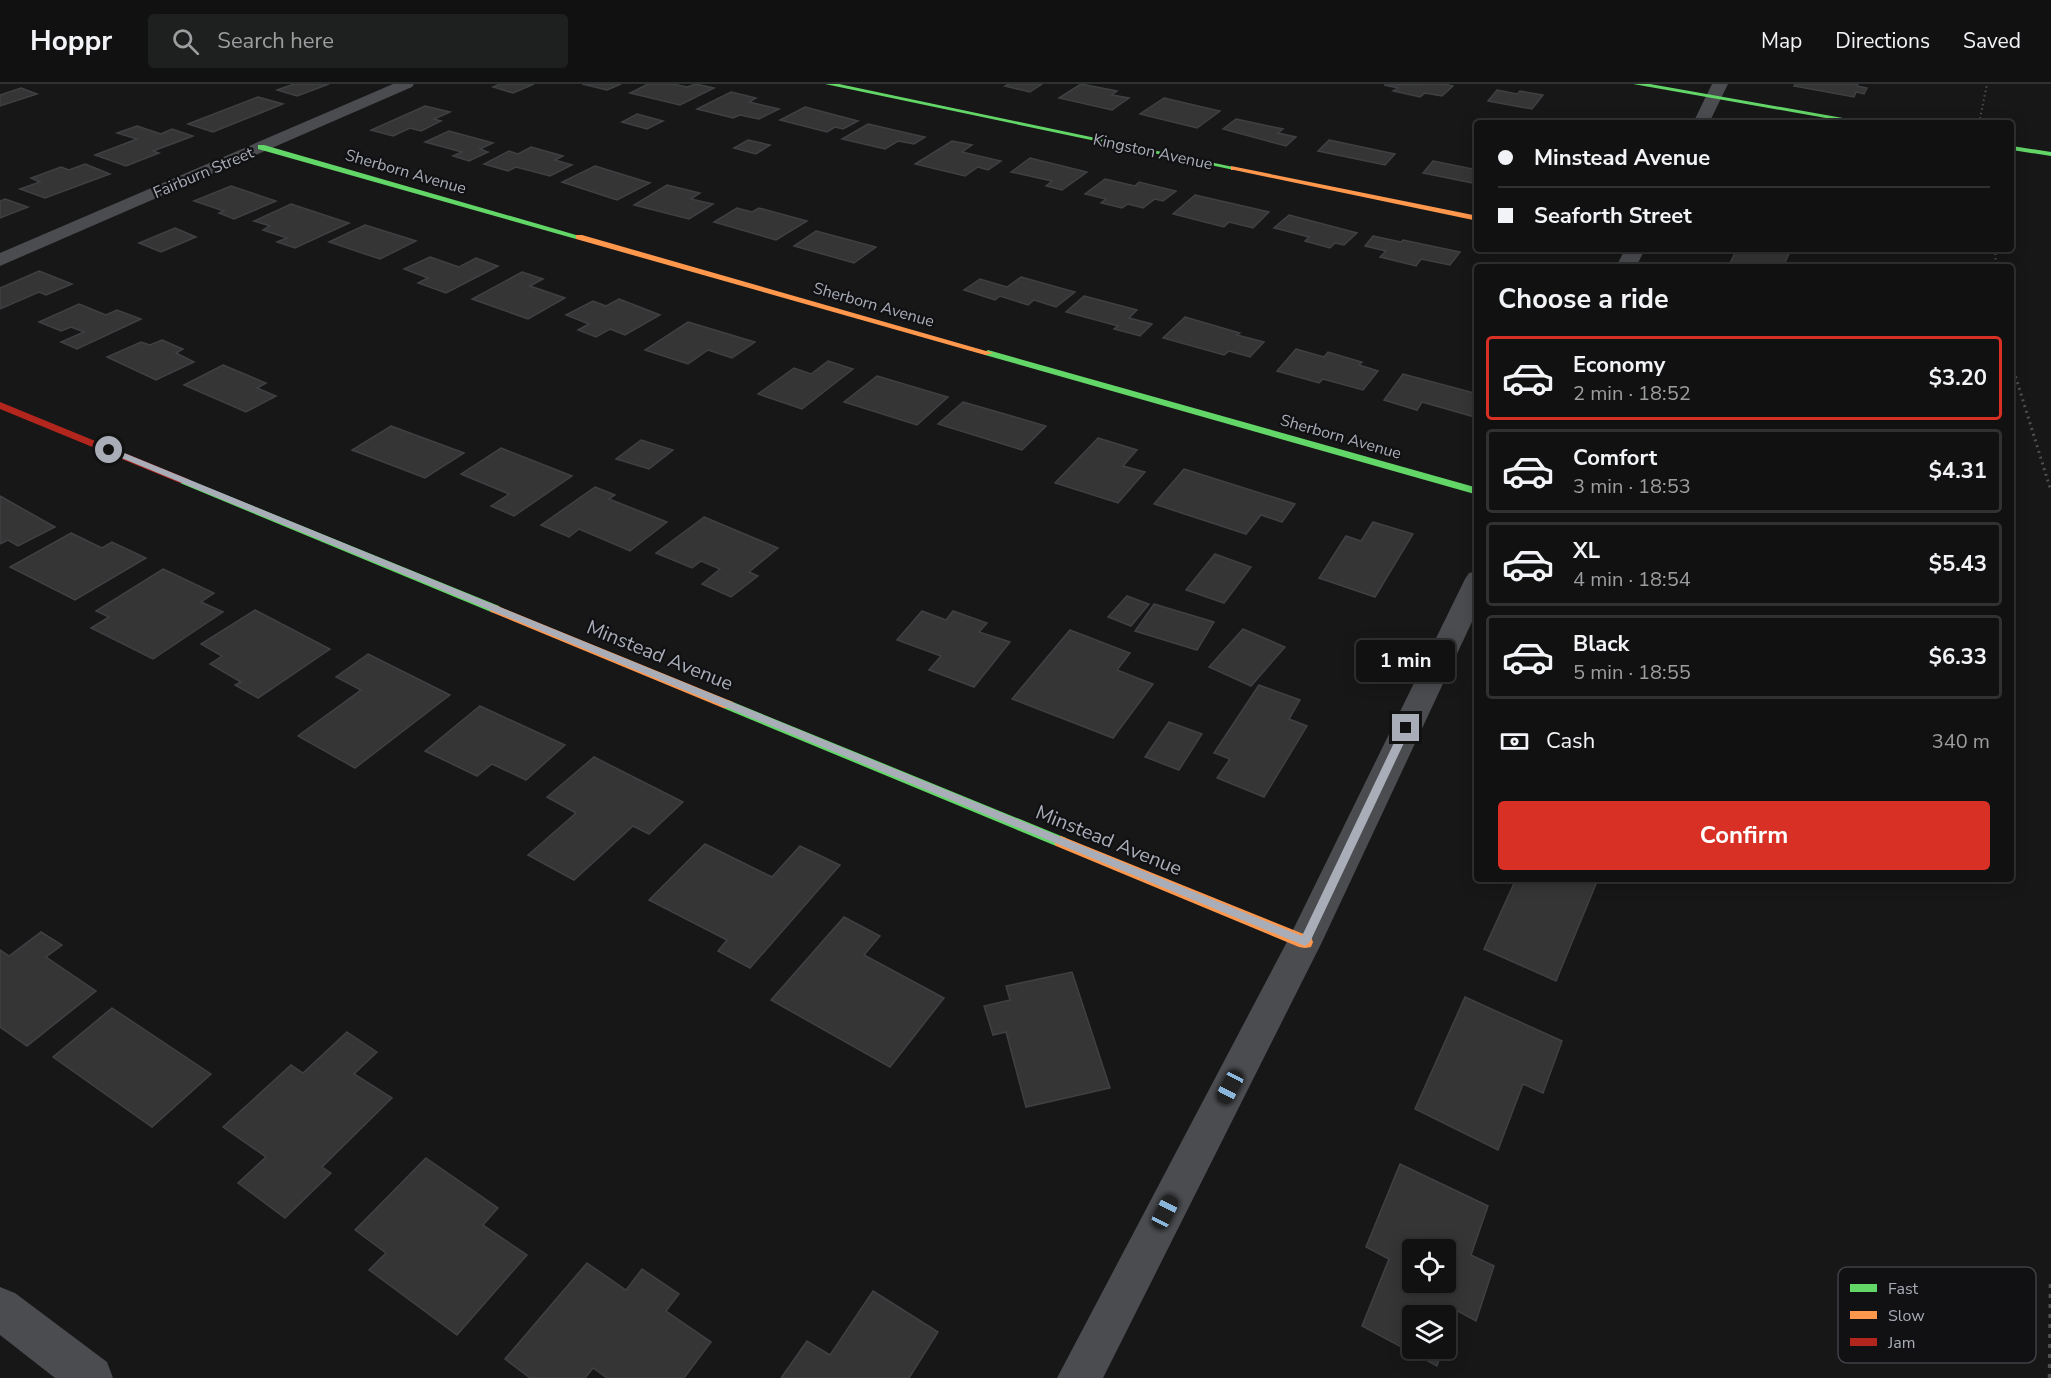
<!DOCTYPE html>
<html lang="en">
<head>
<meta charset="utf-8">
<style>
	body { margin:0; font-family:"Nunito Sans",sans-serif; background:#1e1f1f; color:#f1f3f6; height:100vh; display:flex; flex-direction:column; font-size:22px; white-space:nowrap }
	* { box-sizing:border-box; margin:0 }
	p { font-size:20px; color:#9c9d9f }
	.icon { flex:none; width:33px; height:33px; fill:none; stroke:currentColor; stroke-width:2; stroke-linecap:round; stroke-linejoin:round }
	.map { position:relative; flex:1; overflow:hidden }
	.details { position:absolute; left:1474px; top:180px; width:540px; height:618px; display:flex; flex-direction:column; background:#111; border-radius:6px; box-shadow:0 3px 15px #0003,0 0 0 2px #303131 }
	.details>* { flex:none }
	.banner { position:absolute; left:1474px; top:36px; width:540px; height:132px; border-radius:6px; box-shadow:0 3px 15px #0003,0 0 0 2px #303131; display:grid; align-content:center; height:132px; padding:0 24px; background:#111 }
	.fabs { position:absolute; left:1402px; top:1155px; display:grid; gap:12px }
	.fabs a { display:grid; place-items:center; width:54px; height:54px; border-radius:6px; background:#111; box-shadow:0 3px 15px #0003,0 0 0 2px #303131; font-size:30px }
	.end { position:absolute; width:27px; height:27px; margin:-14px; border:8px solid #a8adb8; background:#111; box-shadow:0 0 0 3px #111 }
	.from { border-radius:50% }
	.bubble { position:absolute; height:42px; border-radius:6px; background:#111; box-shadow:0 3px 15px #0003,0 0 0 2px #303131; font-size:20px; font-weight:700; line-height:42px; text-align:center }
	.car { position:absolute; width:18px; height:36px; margin:-18px -9px; border-radius:8px; box-shadow:0 0 4px 2px #0007; background:linear-gradient(#222 24%,#8ab4d8 0 40%,#222 0 76%,#8ab4d8 0 86%,#222 0) }
	.banner b { display:flex; align-items:center; gap:21px; height:57px; font-size:22px }
	.banner b+b { border-top:2px solid #303131 }
	.banner i { width:15px; height:15px; background:#f1f3f6 }
	ul { padding:0; list-style:none }
	li { display:flex; align-items:center; gap:18px; height:84px; margin:0 12px 9px; padding:0 12px; border:3px solid #303131; border-radius:6px }
	li div { flex:1 }
	li b { display:block; font-size:22px }
	li em { font-style:normal; font-weight:700 }
	li.current { border-color:#d93025 }
	li>.icon { width:54px; height:54px; stroke-width:1.5 }
	h2 { padding:0 24px; font-size:27px; line-height:72px }
	.pay { display:flex; align-items:center; gap:15px; height:66px; padding:0 24px; font-size:22px }
	.pay p { margin-inline-start:auto }
	.button { display:flex; gap:12px; margin-top:auto; padding:12px 24px }
	.button a { flex:1; height:69px; border-radius:6px; background:#d93025; color:#fff; font-size:24px; font-weight:700; line-height:69px; text-align:center }
	header { display:flex; align-items:center; gap:36px; box-sizing:border-box; height:84px; padding:0 30px; background:#111; border-bottom:2px solid #303131 }
	header strong { font-size:28px }
	nav { display:flex; gap:33px; margin-inline-start:auto; font-size:21px }
	.search { width:420px; height:54px; background:#1e1f1f; display:flex; align-items:center; gap:15px; box-sizing:border-box; padding:0 21px; border-radius:6px; color:#9c9d9f; font-size:22px }
	.map>svg:first-child { display:block }
</style>
</head>
<body>
<header>
<strong>Hoppr</strong>
<div class="search"><svg class="icon" aria-label="search" viewBox="0 0 24 24"><circle cx="10" cy="10" r="6"/><path d="M15 15l6 6"/></svg>Search here</div>
<nav><a>Map</a><a>Directions</a><a>Saved</a></nav>
</header>
<div class="map">
<svg width="2051" height="1294" viewBox="0 0 2051 1294">
	<rect width="100%" height="100%" fill="#171717"/>
	<g fill="#353536" stroke="#3f4043" stroke-width="1.5" fill-rule="evenodd">
		<path d="M294,0H329L297,12L277,6Z"/>
		<path d="M500,0H534L513,9L493,3Z"/>
		<path d="M582,0H621L607,6Z"/>
		<path d="M648,0H673L687,3L696,0L714,4L680,21L630,9Z"/>
		<path d="M1009,0H1042L1030,8L1005,2Z"/>
		<path d="M1081,0L1117,7L1112,11L1129,14L1112,26L1059,14Z"/>
		<path d="M1444,0L1453,2L1442,12L1425,9L1420,13L1393,7L1398,4L1384,1Z"/>
		<path d="M1795,0H1858L1857,2L1867,4L1864,10L1856,8L1854,13L1794,2Z"/>
		<path d="M21,4L37,10L0,22V11Z"/>
		<path d="M1497,6L1517,10L1520,7L1543,11L1532,25L1488,17Z"/>
		<path d="M731,8L756,14L749,18L779,25L759,35L740,31L733,34L697,25Z"/>
		<path d="M258,13L283,20L213,48L188,40Z"/>
		<path d="M1164,14L1220,27L1197,44L1140,30Z"/>
		<path d="M425,22L450,28L434,35L441,37L421,47L410,44L393,52L371,46Z"/>
		<path d="M805,23L858,37L843,45L835,43L827,48L780,36Z"/>
		<path d="M637,30L663,37L647,45L622,38Z"/>
		<path d="M1236,35L1283,45L1278,49L1296,53L1286,62L1223,45Z"/>
		<path d="M868,40L925,53L914,60L898,57L885,65L842,55Z"/>
		<path d="M137,42L161,50L172,45L193,52L153,67L159,69L126,82L95,71L137,55L117,49Z"/>
		<path d="M449,47L493,59L480,65L488,68L469,77L453,72L462,68L425,58Z"/>
		<path d="M748,56L770,61L756,70L734,64Z"/>
		<path d="M1329,56L1395,70L1385,81L1318,67Z"/>
		<path d="M952,57L972,61L962,68L1001,77L988,86L978,83L965,92L915,80Z"/>
		<path d="M531,63L563,72L555,76L572,81L550,92L516,83L508,87L484,80L509,67L518,70Z"/>
		<path d="M1030,74L1087,88L1062,106L1046,102L1052,97L1011,88Z"/>
		<path d="M1433,77L1478,86V100L1423,89Z"/>
		<path d="M85,80L110,90L45,114L20,105L40,98L31,94L61,83L69,86Z"/>
		<path d="M595,82L650,99L617,116L562,98Z"/>
		<path d="M1105,95L1135,102L1139,98L1176,107L1163,117L1155,115L1143,124L1128,120L1122,124L1101,119L1106,115L1085,110Z"/>
		<path d="M667,101L700,109L691,115L713,120L689,135L634,121Z"/>
		<path d="M231,102L276,117L234,135L219,129L224,127L194,117Z"/>
		<path d="M1195,111L1269,128L1253,144L1229,138L1224,143L1173,130Z"/>
		<path d="M5,115L28,123L0,134V117Z"/>
		<path d="M291,120L349,139L295,164L277,158L287,154L263,146L270,142L254,137Z"/>
		<path d="M737,124L752,128L759,124L807,137L776,156L714,138Z"/>
		<path d="M1289,131L1357,149L1344,161L1335,159L1330,164L1305,157L1309,153L1274,144Z"/>
		<path d="M365,141L416,157L380,175L329,158Z"/>
		<path d="M175,144L196,153L161,168L139,159Z"/>
		<path d="M816,147L876,163L854,179L794,162Z"/>
		<path d="M1373,152L1401,158L1403,156L1460,168L1450,181L1421,175L1416,182L1380,173L1386,167L1365,162Z"/>
		<path d="M1737,165H1768L1789,170L1785,178L1792,180L1791,183H1728Z"/>
		<path d="M430,173L459,183L476,174L498,182L446,209L418,199L428,194L404,185Z"/>
		<path d="M39,187L72,200L46,211L39,208L0,225V204Z"/>
		<path d="M522,188L543,195L530,202L565,214L528,235L472,215Z"/>
		<path d="M1021,193L1075,208L1056,223L1034,216L1028,221L1000,212L995,216L964,206L980,195L1007,203Z"/>
		<path d="M1084,212L1137,226L1129,234L1152,240L1140,252L1114,245L1118,242L1066,228Z"/>
		<path d="M619,215L660,231L625,251L610,245L596,253L578,246L589,240L566,231L593,217L606,222Z"/>
		<path d="M79,220L106,231L117,226L141,235L77,265L61,258L84,248L71,243L61,247L39,238Z"/>
		<path d="M1185,233L1240,249L1237,251L1264,258L1250,273L1229,267L1224,271L1163,254Z"/>
		<path d="M688,238L755,258L732,274L708,266L688,280L645,266Z"/>
		<path d="M162,256L183,265L176,269L194,278L156,296L107,273L141,258L150,261Z"/>
		<path d="M1296,265L1324,273L1328,268L1362,278L1359,281L1378,287L1363,306L1323,295L1319,299L1277,287Z"/>
		<path d="M828,277L853,285L802,325L758,310L794,284L811,290Z"/>
		<path d="M223,281L266,299L257,304L276,312L246,328L184,301Z"/>
		<path d="M1403,290L1478,310V334L1422,318L1417,326L1384,316Z"/>
		<path d="M877,292L948,313L917,341L844,318Z"/>
		<path d="M963,318L1046,342L1022,366L938,340Z"/>
		<path d="M391,342L464,369L425,394L352,366Z"/>
		<path d="M1098,354L1137,366L1123,382L1145,388L1118,419L1055,399Z"/>
		<path d="M641,356L673,366L649,385L616,375Z"/>
		<path d="M501,364L572,392L514,432L491,422L509,410L461,390Z"/>
		<path d="M1184,385L1295,420L1282,438L1261,431L1246,450L1154,420Z"/>
		<path d="M595,403L615,411L609,415L667,438L630,467L579,445L569,453L541,441Z"/>
		<path d="M0,412L55,443L18,462L8,456L0,460Z"/>
		<path d="M704,433L778,464L749,488L758,492L731,513L702,500L720,485L701,477L692,484L656,469Z"/>
		<path d="M1373,438L1413,450L1375,513L1319,494L1346,452L1361,457Z"/>
		<path d="M71,449L102,464L112,458L146,474L75,516L10,483Z"/>
		<path d="M1215,470L1251,483L1224,519L1186,506Z"/>
		<path d="M163,485L214,509L201,518L223,528L153,575L91,544L109,533L96,527Z"/>
		<path d="M1127,512L1149,520L1131,542L1108,533Z"/>
		<path d="M1154,520L1214,538L1197,566L1135,547Z"/>
		<path d="M255,526L330,565L258,614L235,601L241,598L210,580L222,572L201,560Z"/>
		<path d="M922,527L946,536L953,527L987,539L979,548L1010,558L974,603L929,586L941,572L897,556Z"/>
		<path d="M1243,545L1285,563L1251,602L1209,583Z"/>
		<path d="M1070,546L1130,569L1117,586L1153,600L1113,654L1012,615Z"/>
		<path d="M368,570L450,611L355,684L298,652L361,606L336,593Z"/>
		<path d="M1259,601L1300,616L1289,635L1307,642L1264,713L1217,694L1230,675L1214,669Z"/>
		<path d="M480,622L565,661L526,696L492,680L477,692L425,667Z"/>
		<path d="M1169,638L1202,650L1179,686L1145,673Z"/>
		<path d="M594,673L683,718L649,750L633,742L574,796L528,771L576,729L547,713Z"/>
		<path d="M705,760L772,793L800,762L840,781L750,884L718,867L727,856L649,816Z"/>
		<path d="M1516,795H1583L1596,800L1556,897L1484,865Z"/>
		<path d="M844,833L880,852L864,871L944,914L890,983L771,916Z"/>
		<path d="M41,848L62,861L46,873L96,907L27,962L0,943V866L9,872Z"/>
		<path d="M1072,888L1110,1004L1026,1023L1006,948L993,951L984,922L1010,916L1006,902Z"/>
		<path d="M1465,913L1562,957L1543,1009L1523,1000L1498,1066L1415,1025Z"/>
		<path d="M112,924L211,990L152,1043L53,973Z"/>
		<path d="M347,948L377,968L354,990L392,1014L322,1083L331,1089L285,1134L238,1099L266,1073L223,1043L291,981L303,989Z"/>
		<path d="M426,1074L498,1124L483,1141L527,1171L457,1251L369,1186L386,1169L355,1146Z"/>
		<path d="M1400,1080L1488,1122L1471,1171L1494,1182L1476,1237L1456,1226L1446,1255V1232H1413V1264H1443L1437,1282L1362,1242L1389,1175L1366,1163ZM1413,1166H1446V1198H1413Z"/>
		<path d="M587,1179L626,1206L642,1185L679,1210L666,1227L711,1258L684,1294H607L593,1284L585,1294H530L505,1275Z"/>
		<path d="M873,1207L938,1248L909,1294H781L807,1257L830,1271Z"/>
	</g>
	<g fill="none" stroke-linecap="round" stroke-linejoin="round">
		<g stroke="#4d4e52" stroke-width="2" stroke-dasharray="1.5 3" stroke-linecap="butt">
			<path d="M1979,39L1987,0"/>
			<path d="M1995,165L1996,183"/>
		</g>
		<path stroke="#4d4e52" stroke-width="3" stroke-dasharray="2 4" stroke-linecap="butt" d="M2012,281L2051,407"/>
		<path stroke="#4d4e52" stroke-width="4.5" stroke-dasharray="4 6" stroke-linecap="butt" d="M2050,1294L2051,1195"/>
		<g fill="#4b4c50" fill-rule="evenodd">
			<path d="M393,0H414L412,3L0,182V169Z"/>
			<path d="M1712,0H1728L1709,39H1693Z"/>
			<path d="M1625,165H1645L1636,183H1616Z"/>
			<path d="M1478,487V525L1322,858L1103,1294H1057L1290,852L1465,495L1469,489Z"/>
			<path d="M0,1203L15,1209L107,1278L113,1294H55L0,1251Z"/>
		</g>
		<g fill="#63d668" fill-rule="evenodd">
			<path d="M825,0H839L1238,84L1234,86Z"/>
			<path d="M1633,0H1650L1871,39H1854Z"/>
			<path d="M258,61H264L583,153L576,155L258,65Z"/>
			<path d="M2012,62L2051,68V72L2012,66Z"/>
			<path d="M988,266L1478,404V411L985,271L983,269Z"/>
			<path d="M184,394L499,522L501,525L495,529L491,528L180,399V395Z"/>
			<path d="M728,616L1066,754L1068,758L1066,762H1056L723,624L721,621L723,618Z"/>
		</g>
		<g fill="#ff974d" fill-rule="evenodd">
			<path d="M1231,82L1478,132V137L1234,86H1231Z"/>
			<path d="M576,151H582L993,269L985,271L576,155Z"/>
			<path d="M495,521L733,618L735,621L733,624H723L491,528L489,525Z"/>
			<path d="M1061,752L1311,853L1313,858L1311,863L1305,864L1299,863L1056,762L1054,758L1056,754Z"/>
		</g>
		<path fill="#b3261e" fill-rule="evenodd" d="M0,318L188,395L190,397L188,399H180L0,325Z"/>
	</g>
	<path fill="#a8adb8" d="M107,364H112L1302,852L1401,644L1406,641L1411,644L1310,858L1305,862L107,368Z"/>
	<g text-anchor="middle" stroke-width="4.5" stroke-linejoin="round" paint-order="stroke">
		<g font-size="16" fill="#a8adb8" stroke="#111113">
			<text transform="translate(1153 67) rotate(12)" y="6">Kingston Avenue</text>
			<text transform="translate(406 87) rotate(16)" y="6">Sherborn Avenue</text>
			<text transform="translate(203 88) rotate(-23)" y="6">Fairburn Street</text>
			<text transform="translate(874 220) rotate(16)" y="6">Sherborn Avenue</text>
			<text transform="translate(1341 352) rotate(16)" y="6">Sherborn Avenue</text>
		</g>
		<g font-size="20" fill="#a8adb8" stroke="#111113">
			<text transform="translate(660 571) rotate(22)" y="7">Minstead Avenue</text>
			<text transform="translate(1109 756) rotate(22)" y="7">Minstead Avenue</text>
		</g>
	</g>
	<rect x="1838" y="1183" width="198" height="96" rx="9" fill="#111113" stroke="#3e4045" stroke-width="1.5"/>
	<rect x="1850" y="1200" width="27" height="8" fill="#63d668"/>
	<rect x="1850" y="1227" width="27" height="8" fill="#ff974d"/>
	<rect x="1850" y="1254" width="27" height="8" fill="#b3261e"/>
	<g font-size="16" fill="#a8adb8">
		<text x="1888" y="1210">Fast</text>
		<text x="1888" y="1237">Slow</text>
		<text x="1888" y="1264">Jam</text>
	</g>
</svg>
<div class="fabs">
<a><svg class="icon" aria-label="locate" viewBox="0 0 24 24"><circle cx="12" cy="12" r="6"/><path d="M12 2v4M12 18v4M2 12h4M18 12h4"/></svg></a>
<a><svg class="icon" aria-label="layers" viewBox="0 0 24 24"><path d="M12 4l9 5-9 5-9-5zM3 14l9 5 9-5"/></svg></a>
</div>
<i class="end from" style="left:109px;top:366px"></i>
<i class="end" style="left:1406px;top:644px"></i>
<div class="bubble" style="left:1356px;top:556px;width:99px">1 min</div>
<i class="car" style="left:1230px;top:1003px;rotate:208deg"></i>
<i class="car" style="left:1165px;top:1128px;rotate:27deg"></i>
<div class="banner">
<b><i class="from"></i>Minstead Avenue</b>
<b><i></i>Seaforth Street</b>
</div>
<section class="details">
<h2>Choose a ride</h2>
<ul>
<li class="current"><svg class="icon" aria-label="car" viewBox="0 0 24 24"><path d="M5 17H2v-5l4-1 3-4h7l3 4 3 1v5h-3M9 17h6M6 11h13"/><circle cx="7" cy="17" r="2"/><circle cx="17" cy="17" r="2"/></svg><div><b>Economy</b><p>2 min · 18:52</p></div><em>$3.20</em></li>
<li><svg class="icon" aria-label="car" viewBox="0 0 24 24"><path d="M5 17H2v-5l4-1 3-4h7l3 4 3 1v5h-3M9 17h6M6 11h13"/><circle cx="7" cy="17" r="2"/><circle cx="17" cy="17" r="2"/></svg><div><b>Comfort</b><p>3 min · 18:53</p></div><em>$4.31</em></li>
<li><svg class="icon" aria-label="car" viewBox="0 0 24 24"><path d="M5 17H2v-5l4-1 3-4h7l3 4 3 1v5h-3M9 17h6M6 11h13"/><circle cx="7" cy="17" r="2"/><circle cx="17" cy="17" r="2"/></svg><div><b>XL</b><p>4 min · 18:54</p></div><em>$5.43</em></li>
<li><svg class="icon" aria-label="car" viewBox="0 0 24 24"><path d="M5 17H2v-5l4-1 3-4h7l3 4 3 1v5h-3M9 17h6M6 11h13"/><circle cx="7" cy="17" r="2"/><circle cx="17" cy="17" r="2"/></svg><div><b>Black</b><p>5 min · 18:55</p></div><em>$6.33</em></li>
</ul>
<div class="pay"><svg class="icon" aria-label="cash" viewBox="0 0 24 24"><path d="M3 7h18v10H3z"/><circle cx="12" cy="12" r="2"/></svg>Cash<p>340 m</p></div>
<div class="button"><a>Confirm</a></div>
</section>
</div>
</body>
</html>
